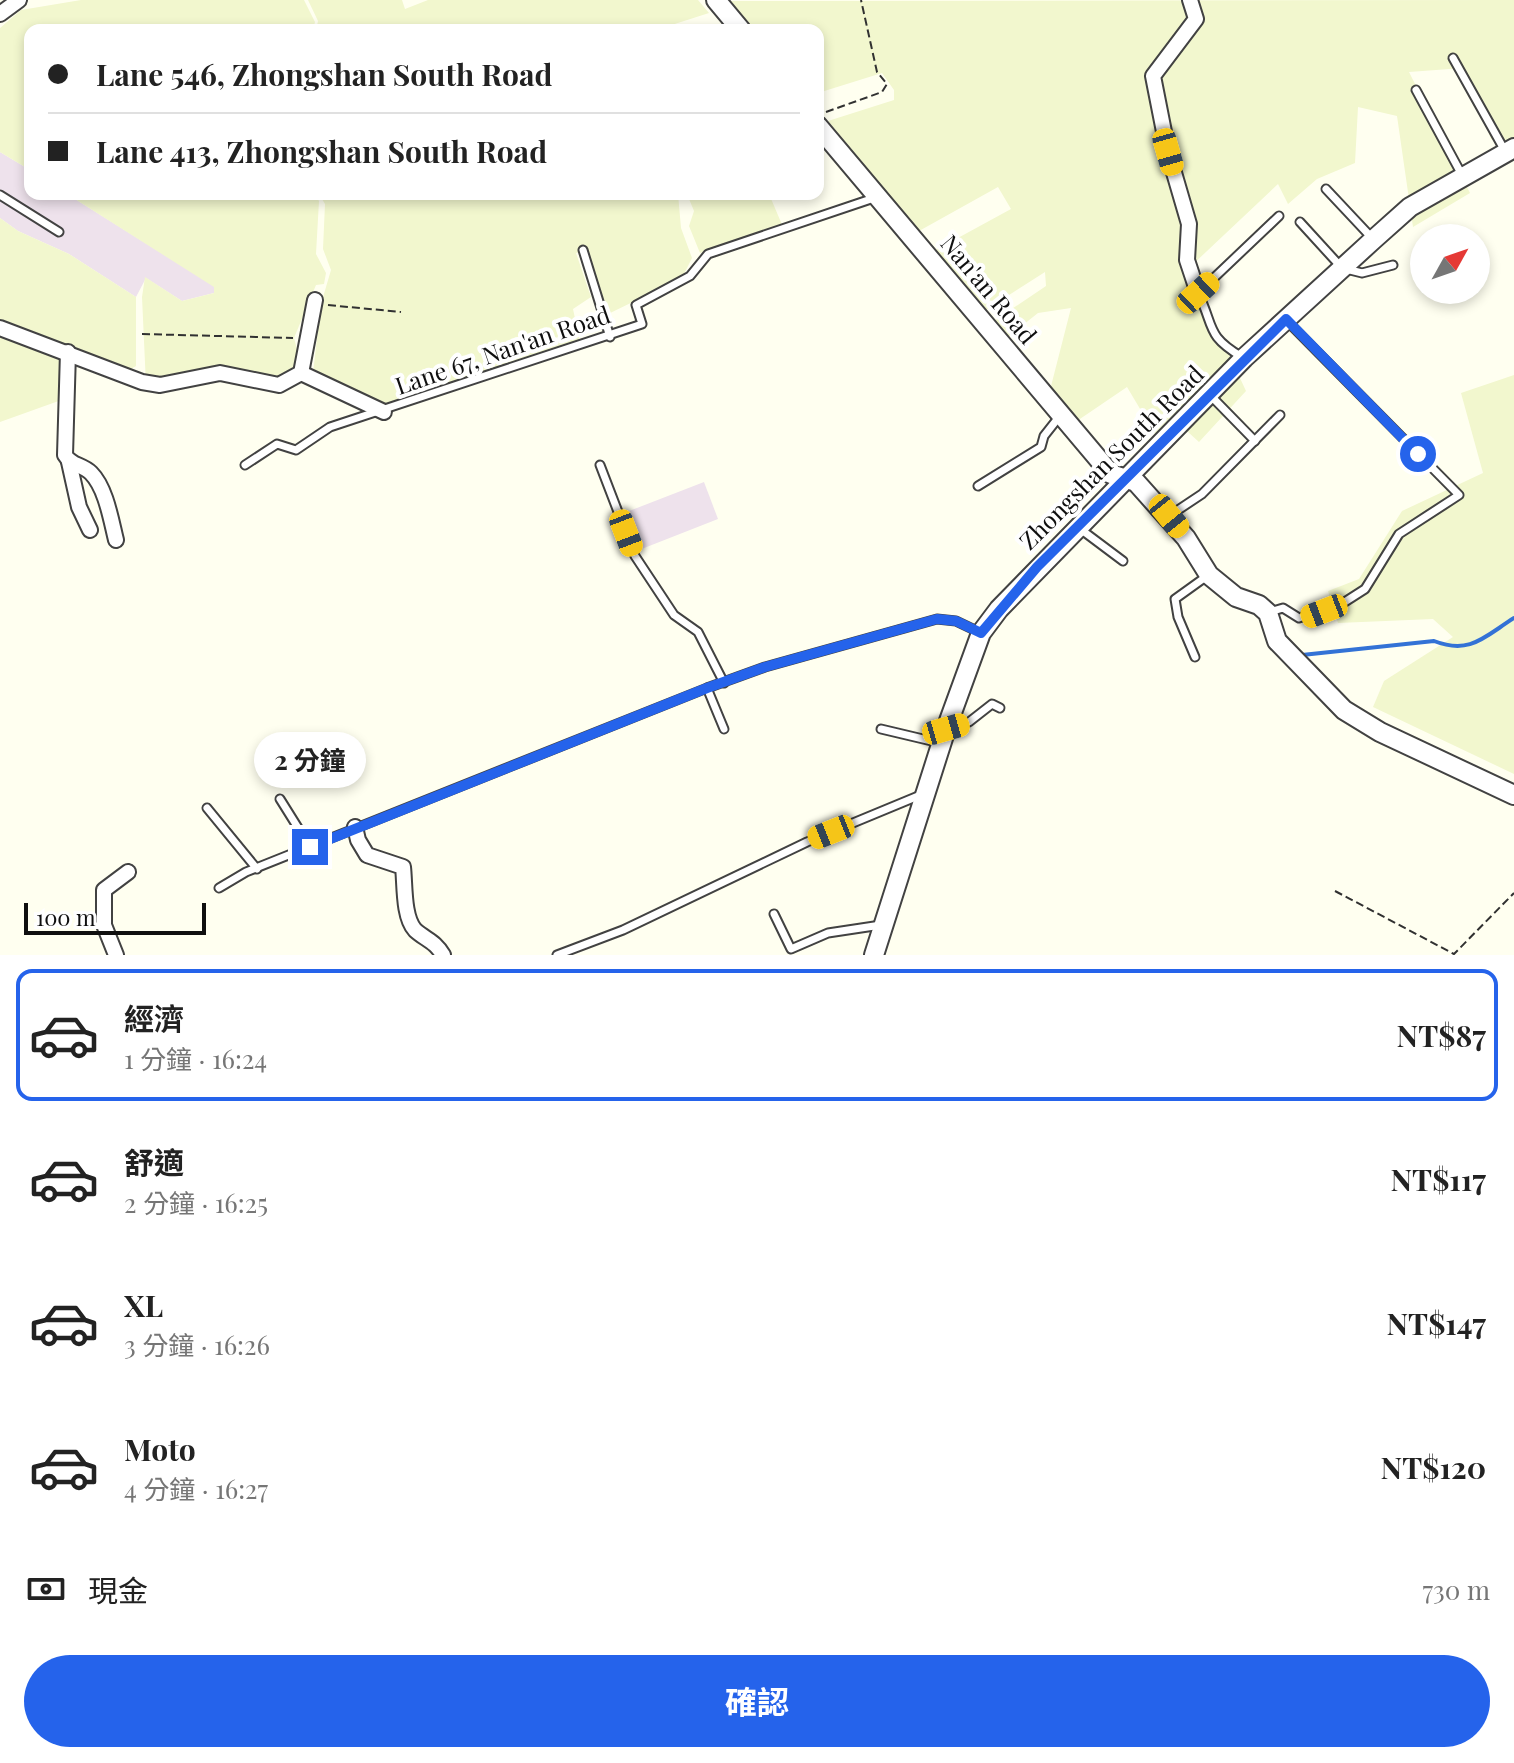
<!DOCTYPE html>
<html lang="zh-TW">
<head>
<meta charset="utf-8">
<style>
	body { margin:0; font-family:"Playfair Display","Noto Sans TC",serif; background:#f6f6f6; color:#222; height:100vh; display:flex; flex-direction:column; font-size:30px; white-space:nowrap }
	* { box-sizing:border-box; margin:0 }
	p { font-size:26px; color:#767676 }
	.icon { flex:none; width:44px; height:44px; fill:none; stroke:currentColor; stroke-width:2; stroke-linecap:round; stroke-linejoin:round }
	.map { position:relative; height:955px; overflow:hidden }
	.panel { display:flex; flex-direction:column; background:#fff; flex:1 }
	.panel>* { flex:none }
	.hud { position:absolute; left:24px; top:24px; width:800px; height:176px; border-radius:16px; box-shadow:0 4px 12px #0003; display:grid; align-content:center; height:176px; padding:0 24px; background:#fff }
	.needle { width:52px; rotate:50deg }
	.tools { position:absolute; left:1410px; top:224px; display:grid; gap:16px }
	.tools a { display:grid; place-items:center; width:80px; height:80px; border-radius:50%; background:#fff; box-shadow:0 4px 12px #0003; font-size:40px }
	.scale { position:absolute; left:24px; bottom:20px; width:182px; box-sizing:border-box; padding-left:8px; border:4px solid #0f0f0f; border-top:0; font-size:22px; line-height:28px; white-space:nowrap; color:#0f0f0f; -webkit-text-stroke:6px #fff; paint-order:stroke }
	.end { position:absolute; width:36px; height:36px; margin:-18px; border:10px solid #2563eb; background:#fff; box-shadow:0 0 0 4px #fff }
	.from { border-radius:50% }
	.bubble { position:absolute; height:56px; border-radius:28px; background:#fff; box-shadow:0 4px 12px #0003; font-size:26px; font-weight:700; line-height:56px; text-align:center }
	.car { position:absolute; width:24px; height:48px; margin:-24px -12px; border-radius:10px; box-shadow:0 0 6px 2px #0007; background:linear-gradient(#f5c518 24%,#345 0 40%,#f5c518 0 76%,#345 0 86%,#f5c518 0) }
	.hud b { display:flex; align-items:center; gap:28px; height:76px; font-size:30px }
	.hud b+b { border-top:2px solid #e0e0e0 }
	.hud i { width:20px; height:20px; background:#222 }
	ul { padding:14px 0 0; list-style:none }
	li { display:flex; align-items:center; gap:24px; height:132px; margin:0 16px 12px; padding:0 8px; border:4px solid transparent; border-radius:16px }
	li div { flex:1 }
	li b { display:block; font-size:30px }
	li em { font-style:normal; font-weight:700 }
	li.current { border-color:#2563eb }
	li>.icon { width:72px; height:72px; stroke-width:1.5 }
	.pay { display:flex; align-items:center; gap:20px; height:88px; padding:0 24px; font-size:30px }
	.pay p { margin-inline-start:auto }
	.primary-button { display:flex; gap:16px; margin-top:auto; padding:16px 24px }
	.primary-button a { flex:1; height:92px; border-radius:48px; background:#2563eb; color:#fff; font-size:32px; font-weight:700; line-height:92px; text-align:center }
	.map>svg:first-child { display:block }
</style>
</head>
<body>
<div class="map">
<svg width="1514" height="955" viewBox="0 0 1514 955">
	<rect width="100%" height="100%" fill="#fffff0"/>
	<g fill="#eee2ec">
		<path d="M0,152L30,170V194H67L214,286V293L182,301L146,278L136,297L69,254L18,231L0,218Z"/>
		<path d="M704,482L718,519L639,550L624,513Z"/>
	</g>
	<g fill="#f2f7ce">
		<path d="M81,0H304L315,22L313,30H30V170L0,152V28L21,10Z"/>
		<path d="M308,0H402L405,9L428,0H698L709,13L656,30H316L318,21Z"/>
		<path d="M1514,0V138L1503,143L1491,139L1463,68L1409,72L1470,193L1413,227L1397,116L1358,107L1355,163L1317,179L1288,204L1278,184L1189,268L1246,391L1199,442L1188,432L1158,439L1127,387L1074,423L1049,394L1071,308L1038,313L1008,337L994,321L1046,286L1045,272L984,311L934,251L1011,209L998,187L919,231L828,121L894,100V90L882,73L818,93V30H752L727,1Z"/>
		<path d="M67,194H314L319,201L316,254L326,273L324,284L316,285L294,338L302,368L290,382L233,374L146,385L142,297L145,277L182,301L214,293V287Z"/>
		<path d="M319,194H678L681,228L692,258L682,278L604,316L582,252L576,253L591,297L573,309L580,342L388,409L313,373L321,304L331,270L323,249L325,204Z"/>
		<path d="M687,194H769L783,227L700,253L689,226L694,211Z"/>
		<path d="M0,218L18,231L69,254L136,297V366L123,374L68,352L67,398L0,422Z"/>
		<path d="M1514,375V774L1373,707L1384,681L1453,637L1433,619L1338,623L1328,591L1359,579L1402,511L1483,473L1461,393Z"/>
	</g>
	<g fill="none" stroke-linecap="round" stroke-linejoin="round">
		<path stroke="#3372d6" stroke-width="4" d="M1302,655L1434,641C1470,655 1484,637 1514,618"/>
		<defs>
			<g id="service">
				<path d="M1453,58L1505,151"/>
				<path d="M1416,90L1462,175"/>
				<path d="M1326,189L1372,238"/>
				<path d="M0,195L59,232"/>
				<path d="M1300,222L1342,268L1362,273L1393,265"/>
				<path d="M583,250L610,337"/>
				<path d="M1242,357C1205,335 1215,327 1198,293L1279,216"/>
				<path d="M1211,396L1255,441"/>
				<path d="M245,465L277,444L296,450L330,427L642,324L636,305L690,276L708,254L874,198"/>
				<path d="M600,465L635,556L674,615L698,632L724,683"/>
				<path d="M978,486L1041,447L1044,436L1059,417"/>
				<path d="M1169,516L1202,494L1280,415"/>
				<path d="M1079,528L1123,561"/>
				<path d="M1270,612L1283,608L1299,618L1340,605L1365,589L1399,534L1459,495L1287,321"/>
				<path d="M1195,657L1178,617L1175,599L1207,576"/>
				<path d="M707,688L724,729"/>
				<path d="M948,728L969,722L992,704L1000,708"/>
				<path d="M881,729L940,743"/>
				<path d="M280,799L310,847"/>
				<path d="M207,808L257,869"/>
				<path d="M219,888L246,872L707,688L765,667L937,619L956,621L979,632"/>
				<path d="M774,914L791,949L828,933L881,925"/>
				<path d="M557,955L623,930L807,842L923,794"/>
			</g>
			<g id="minor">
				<path d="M1190,0L1196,19L1153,76L1168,152L1189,224L1187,260L1198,293"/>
				<path d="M0,14L19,0"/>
				<path d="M0,328L142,382L160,385L220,373L279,385L301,373L315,300"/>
				<path d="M68,352L65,455C71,466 82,464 91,473C106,488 111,520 116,540"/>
				<path d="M301,373L384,412"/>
				<path d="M69,462L79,507L90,530"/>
				<path d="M355,827L358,840L367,855L403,867C405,884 403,917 415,930C426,940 435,941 443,955"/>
				<path d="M116,955L104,925V890L128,872"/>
			</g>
			<g id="tertiary">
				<path d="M716,0L741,30"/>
				<path d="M818,126L1111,474L1136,482L1186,538L1209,575L1236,597L1259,605L1268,613L1277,641L1344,710L1380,732L1514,795"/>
				<path d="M874,955L946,729L981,633L999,609L1244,358L1373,240L1410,207L1514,148"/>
			</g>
		</defs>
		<use href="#service" stroke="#424242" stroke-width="11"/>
		<use href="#minor" stroke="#424242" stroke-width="18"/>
		<use href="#tertiary" stroke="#424242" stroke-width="22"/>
		<g stroke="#313131" stroke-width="2" stroke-dasharray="8 4" stroke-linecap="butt">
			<path d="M826,112L882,92L887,84L877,72L861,0"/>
			<path d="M328,305L401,312"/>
			<path d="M142,334L293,338"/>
			<path d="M1335,891L1454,954L1514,893"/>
		</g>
		<use href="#service" stroke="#fff" stroke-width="7"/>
		<use href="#minor" stroke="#fff" stroke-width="14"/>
		<use href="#tertiary" stroke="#fff" stroke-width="18"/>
	</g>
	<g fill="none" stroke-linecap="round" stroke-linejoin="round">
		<path stroke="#2563eb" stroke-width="10" d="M310,847L707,688L765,667L937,619L956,621L981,633L1037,567L1286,319L1418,454"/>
	</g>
	<g text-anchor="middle" stroke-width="8" stroke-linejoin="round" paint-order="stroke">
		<g font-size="24" fill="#0f0f0f" stroke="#fff">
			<text transform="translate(988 290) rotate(50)" y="8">Nan'an Road</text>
			<text transform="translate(503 351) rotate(-19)" y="8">Lane 67, Nan'an Road</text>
			<text transform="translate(1112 458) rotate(-45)" y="8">Zhongshan South Road</text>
		</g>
	</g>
</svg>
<div class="tools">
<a><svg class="needle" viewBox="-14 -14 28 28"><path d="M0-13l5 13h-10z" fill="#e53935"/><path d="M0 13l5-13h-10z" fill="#767676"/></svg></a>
</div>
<div class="scale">100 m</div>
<i class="end from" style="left:1418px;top:454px"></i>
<i class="end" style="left:310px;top:847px"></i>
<div class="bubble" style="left:254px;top:732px;width:112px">2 分鐘</div>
<i class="car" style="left:1168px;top:152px;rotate:164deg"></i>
<i class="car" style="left:1198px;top:293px;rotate:47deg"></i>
<i class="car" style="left:1169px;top:516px;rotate:141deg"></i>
<i class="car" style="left:626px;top:533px;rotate:159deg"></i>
<i class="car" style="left:1324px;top:611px;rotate:249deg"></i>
<i class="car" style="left:946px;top:729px;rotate:74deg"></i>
<i class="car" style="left:831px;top:832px;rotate:248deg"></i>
<div class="hud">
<b><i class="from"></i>Lane 546, Zhongshan South Road</b>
<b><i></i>Lane 413, Zhongshan South Road</b>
</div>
</div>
<section class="panel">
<ul>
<li class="current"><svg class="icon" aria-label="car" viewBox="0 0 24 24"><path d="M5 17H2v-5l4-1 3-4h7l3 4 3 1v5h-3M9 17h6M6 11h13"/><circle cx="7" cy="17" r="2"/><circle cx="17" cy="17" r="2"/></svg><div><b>經濟</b><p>1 分鐘 · 16:24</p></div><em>NT$87</em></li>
<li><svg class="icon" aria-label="car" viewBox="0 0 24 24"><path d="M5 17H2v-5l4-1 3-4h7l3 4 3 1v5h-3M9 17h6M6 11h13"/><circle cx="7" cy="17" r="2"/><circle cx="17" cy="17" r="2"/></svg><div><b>舒適</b><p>2 分鐘 · 16:25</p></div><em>NT$117</em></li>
<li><svg class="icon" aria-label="car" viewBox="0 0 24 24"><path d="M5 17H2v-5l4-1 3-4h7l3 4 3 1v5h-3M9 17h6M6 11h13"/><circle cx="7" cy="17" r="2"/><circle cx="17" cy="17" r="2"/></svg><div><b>XL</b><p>3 分鐘 · 16:26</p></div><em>NT$147</em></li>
<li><svg class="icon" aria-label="car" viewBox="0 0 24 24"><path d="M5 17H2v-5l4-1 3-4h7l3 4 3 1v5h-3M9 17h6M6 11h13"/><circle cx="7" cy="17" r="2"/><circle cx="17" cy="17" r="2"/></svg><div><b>Moto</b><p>4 分鐘 · 16:27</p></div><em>NT$120</em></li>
</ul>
<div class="pay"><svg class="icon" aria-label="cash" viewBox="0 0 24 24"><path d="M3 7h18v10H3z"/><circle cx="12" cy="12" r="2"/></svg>現金<p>730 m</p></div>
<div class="primary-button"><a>確認</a></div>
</section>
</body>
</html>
